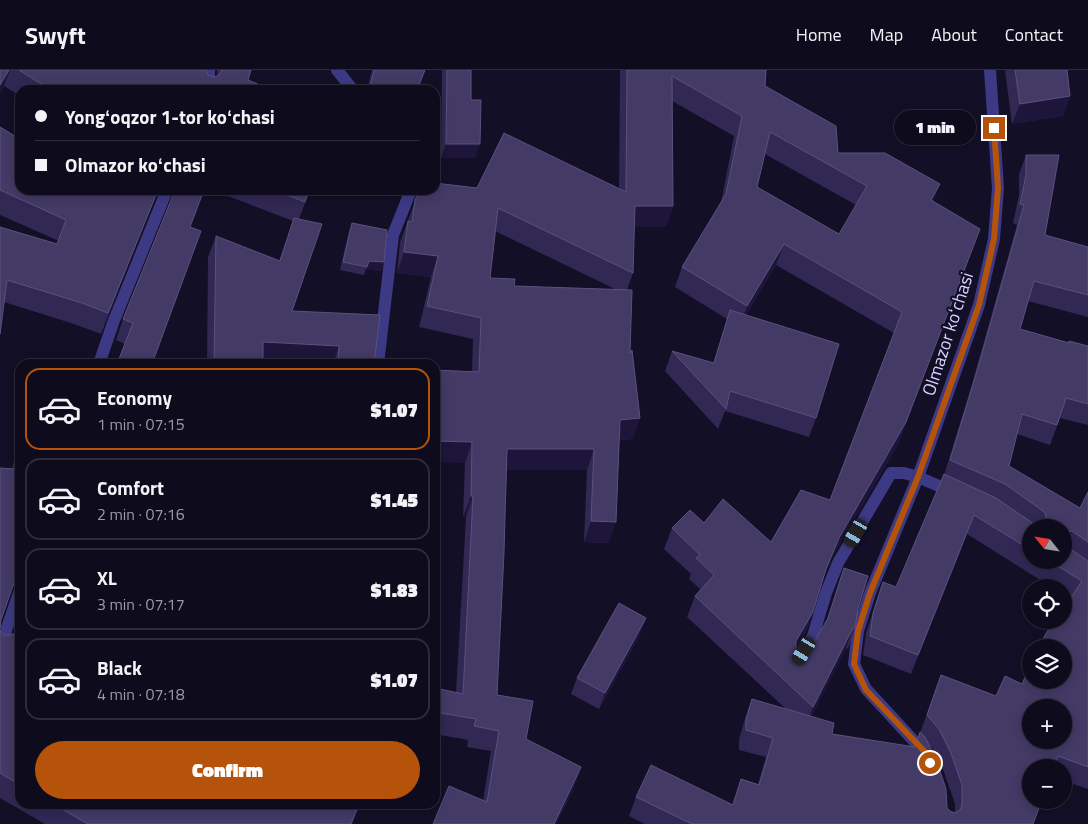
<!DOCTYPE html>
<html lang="en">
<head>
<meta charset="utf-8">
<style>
	body { margin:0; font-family:"Titillium Web",sans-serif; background:#171425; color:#f1f3f6; height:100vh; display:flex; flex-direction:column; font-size:19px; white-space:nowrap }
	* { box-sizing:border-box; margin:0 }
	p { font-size:16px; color:#9b9ba3 }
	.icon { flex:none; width:28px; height:28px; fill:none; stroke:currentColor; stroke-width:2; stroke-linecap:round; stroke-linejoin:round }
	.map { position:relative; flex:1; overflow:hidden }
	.side { position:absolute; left:15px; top:289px; width:425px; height:450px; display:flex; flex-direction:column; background:#0e0b1c; border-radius:15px; box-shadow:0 2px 12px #0003,0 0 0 1px #2e2b3b }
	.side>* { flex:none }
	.top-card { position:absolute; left:15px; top:15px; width:425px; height:110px; border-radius:15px; box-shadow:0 2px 12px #0003,0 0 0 1px #2e2b3b; display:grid; align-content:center; height:110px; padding:0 20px; background:#0e0b1c }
	.needle { width:32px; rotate:300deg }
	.buttons { position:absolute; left:1022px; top:449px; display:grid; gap:10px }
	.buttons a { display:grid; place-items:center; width:50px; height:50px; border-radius:50%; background:#0e0b1c; box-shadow:0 2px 12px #0003,0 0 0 1px #2e2b3b; font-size:25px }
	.end { position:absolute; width:22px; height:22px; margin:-11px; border:6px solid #b45309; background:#fff; box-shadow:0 0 0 2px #fff }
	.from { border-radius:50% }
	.bubble { position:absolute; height:35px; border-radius:18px; background:#0e0b1c; box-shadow:0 2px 12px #0003,0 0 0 1px #2e2b3b; font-size:16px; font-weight:800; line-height:35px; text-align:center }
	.car { position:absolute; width:15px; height:30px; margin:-15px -8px; border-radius:6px; box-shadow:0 0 4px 1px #0007; background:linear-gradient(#222 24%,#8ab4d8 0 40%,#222 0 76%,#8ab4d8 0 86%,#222 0) }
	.top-card b { display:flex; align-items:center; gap:18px; height:48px; font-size:19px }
	.top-card b+b { border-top:1px solid #2e2b3b }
	.top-card i { width:12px; height:12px; background:#f1f3f6 }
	ul { padding:9px 0 0; list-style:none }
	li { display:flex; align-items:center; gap:15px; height:82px; margin:0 10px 8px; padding:0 10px; border:2px solid #2e2b3b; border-radius:15px }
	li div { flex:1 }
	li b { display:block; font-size:19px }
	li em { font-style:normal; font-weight:800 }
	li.on { border-color:#b45309 }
	li>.icon { width:45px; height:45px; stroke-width:1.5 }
	.button { display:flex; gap:10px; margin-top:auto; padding:10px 20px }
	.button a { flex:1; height:58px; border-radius:30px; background:#b45309; color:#fff; font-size:20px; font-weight:800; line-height:58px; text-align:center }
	header { display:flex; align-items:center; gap:30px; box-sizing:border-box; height:70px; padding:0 25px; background:#0e0b1c; border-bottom:1px solid #2e2b3b }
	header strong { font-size:24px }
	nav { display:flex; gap:28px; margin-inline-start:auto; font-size:18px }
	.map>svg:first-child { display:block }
</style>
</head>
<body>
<header>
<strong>Swyft</strong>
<nav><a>Home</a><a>Map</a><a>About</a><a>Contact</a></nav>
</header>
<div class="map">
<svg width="1088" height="754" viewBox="0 0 1088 754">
	<rect width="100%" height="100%" fill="#130f26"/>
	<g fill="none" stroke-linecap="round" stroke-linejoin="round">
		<path stroke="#3d3a85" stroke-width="12" d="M796,595L813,566L826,523L838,493L891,403H904L918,407"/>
		<g stroke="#3d3a85" stroke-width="12">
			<path d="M337,0L353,20"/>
			<path d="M206,20L209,10V0"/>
			<path d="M99,294L113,253L167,120"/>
			<path d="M378,294L393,165L411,120"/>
			<path d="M918,407L870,523L858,561L854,594L866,619L926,684"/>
			<path d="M953,422L918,407L979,235L994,169L998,118L990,0"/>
			<path d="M0,578L20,520"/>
		</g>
	</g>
	<g fill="#312854" fill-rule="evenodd">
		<path d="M0,0H206L208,5L215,7L217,6V0H251L248,10L272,20H20V26L4,16L0,23Z"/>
		<path d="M372,0H425L418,20H367Z"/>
		<path d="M442,0H471V30L475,88H441Z"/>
		<path d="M620,0H766L765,16L838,83L940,114L933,132L899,373L831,489L824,507L806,563L797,578L800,581H807L811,578L826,552L844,498L858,538L855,558L848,579L846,578L811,647L832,664L915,677L941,605L996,626L1022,614L1071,528L1064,524V518H1053L967,464L911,604L863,585L866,563L883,512L896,517L944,405L970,321L1017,155L1013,153L1019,125V104L1026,85L1045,165L1088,177V247L1028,231L1020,259L1069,273L1088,276V355L1060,348L1050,375L1017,364L1009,396L1080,438L1088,422V719L1064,711V698H1031L1033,754H645L629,746L636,727L732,735L741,709L758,714L766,687L739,680V669L745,649L752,629L787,640L687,547L695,526L701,520L689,509L691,504L664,479L672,458L704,453L771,472L830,430L894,263L776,195L746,245L816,348L809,367L725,341L718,359L665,301L672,281L713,293L727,249L675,217L682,197L721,133L734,66L672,31L673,136L666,157H634L633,203L627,220L630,283L640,348L632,369L619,370L616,452L608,473L584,472L587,400H507L497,625L526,669L581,697L574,718L556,754L483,731L491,681L467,677L468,670L435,664V618L456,623L466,447H463L465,393L472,302L473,269L419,257L431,207L397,203L400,172L419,120L477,118H619ZM765,84L856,135L839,164L757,117ZM495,161L617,220L514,216L490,208ZM1031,458L1064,490H1031ZM929,675L932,678L944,702L955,734V742L950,741L947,738Z"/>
		<path d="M1005,0H1067L1070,26L1063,46L1012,54Z"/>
		<path d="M0,57L20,120H158L101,264L74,254L4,232L0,157L57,174L59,171L0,145Z"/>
		<path d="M204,120L125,274L116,270L123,249Z"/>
		<path d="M212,120H310L299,149L292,241L374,294H207L208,187L216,166L279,191L293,151Z"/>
		<path d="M352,153L384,192L381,201L366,199L364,205L340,200L349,161Z"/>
		<path d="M20,366V512H18L12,399Z"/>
		<path d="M20,545V734H360L352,754H45L0,728V560L4,565H9L13,564Z"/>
		<path d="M640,565L599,639L571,624L577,608Z"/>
	</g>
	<g fill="#1d163a">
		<path d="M9,0H10L4,16L0,23V15Z"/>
		<path d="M1070,26L1063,46L1012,54L1020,34Z"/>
		<path d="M446,74H480L475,88H441Z"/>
		<path d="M940,114L932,135L931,130Z"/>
		<path d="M635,136H673L666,157H627Z"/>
		<path d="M784,174L776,195L740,256L747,236Z"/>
		<path d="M972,179L899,373L831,489L818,520L839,468Z"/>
		<path d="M404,182L438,186L431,207L397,203Z"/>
		<path d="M369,191L384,192L381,201L366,199Z"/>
		<path d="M263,272L339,276L333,294L255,293Z"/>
		<path d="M640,348L632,369L613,371L620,350Z"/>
		<path d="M435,371L472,372L465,393L435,392Z"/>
		<path d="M507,379H594L587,400H500Z"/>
		<path d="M471,426H473L466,447H463Z"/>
		<path d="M974,445L967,464L911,604L918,585Z"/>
		<path d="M591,451L616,452L608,473L584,472Z"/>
		<path d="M1072,461L1065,481H1064V465L1067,462Z"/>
		<path d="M20,496V512H18L13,517Z"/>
		<path d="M813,542L806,563L789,591L796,571Z"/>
		<path d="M646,548L640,565L599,639L605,623Z"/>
		<path d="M853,558L846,578L806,657L813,637Z"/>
		<path d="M581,697L574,718L556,754H554Z"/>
		<path d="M359,734H360L352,754H351Z"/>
	</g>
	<g fill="#433a66" stroke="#5a527e" fill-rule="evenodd">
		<path d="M0,0H9L0,15Z"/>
		<path d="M19,0H206L208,5L215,7L219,5L222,0H251L248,10L272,20H51Z"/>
		<path d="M374,0H425L417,20H369Z"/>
		<path d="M447,0H471V30H481L480,74H446Z"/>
		<path d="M627,0H766L765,16L836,56L838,83H885L940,114L931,130L980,159L906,352L839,468L826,499L813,542L796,571V578L800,581H807L811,578L828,548L844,498L868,506L858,538L855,558H853L813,637L695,526L714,505L696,488L700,485L672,458L690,440L704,453L723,429L771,472L801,420L830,430L902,242L784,174L747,236L682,197L726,124L742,46L672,6L673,136H635L633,203L498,138L490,208L515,209L514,216L632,220L630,283L632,280L640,348L620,350L616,452L591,451L594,379H507L504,482L497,625L533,631L526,669L581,697L554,754H433L449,716L487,732L499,661L474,656L476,649L435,642V618L463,624L473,426H471L472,372L435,371V300L479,302L481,248L427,236L438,186L404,182L408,151L412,152L415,130L419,120H435V113L477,118L504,63L626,122ZM770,62L867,116L839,164L757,117Z"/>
		<path d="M1015,0H1067L1070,26L1020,34Z"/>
		<path d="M0,57L20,69V120H158L108,243L82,233L7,210L0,264V157L57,174L66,150L0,120Z"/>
		<path d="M1026,85H1059L1045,165L1088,177V225L1034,211L1020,259L1069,273V271L1088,276V334L1066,328L1057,355L1022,344L1009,396L1080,438L1088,422V472L1072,461L1067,462L1064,465V467V458H1031V480L974,445L918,585L870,566L873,543L883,512L896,517L944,404L996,428L1034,454L1038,456L1042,455L1046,449V445L1043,441L1005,414L950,390L977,301L1024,135L1020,134L1026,105Z"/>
		<path d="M175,120H204L190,157L201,161L152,294H117L133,253L123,249Z"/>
		<path d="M274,120H309L305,132Z"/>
		<path d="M294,148L322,154L292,241L380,245L374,294H338L339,276L263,272V294H214L216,166L280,191Z"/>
		<path d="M352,153L387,160L384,192L369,191L367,197L343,192Z"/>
		<path d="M730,240L839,274L816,348L730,321L726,339L672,281L714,293Z"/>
		<path d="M20,378V496L1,550L0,558V398L15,399Z"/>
		<path d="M1064,471L1066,476L1088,491V697L1058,686L1054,698H1031V730H1042L1033,754H692L636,727L651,695L733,735L741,709L759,715L773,668L746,660V649L752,629L834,653L832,664L915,677L920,662L925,667L936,689L946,719L947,738L950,741L954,743L959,741L961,738L962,734V715L951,683L939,659L927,645L941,605L996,626L1005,606L1022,614L1031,594V610H1064V578H1039L1045,565L1055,550H1064V538L1082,511L1048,490H1064ZM1031,638H1064V670H1031Z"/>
		<path d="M619,533L646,548L605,623L577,608Z"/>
		<path d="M0,560L4,565H9L12,564L20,566V715L0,703Z"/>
		<path d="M53,734H359L351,754H88Z"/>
	</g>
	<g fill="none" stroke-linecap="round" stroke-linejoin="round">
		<path stroke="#b45309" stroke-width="6" d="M930,693L925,682L866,620L854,594L858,561L870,523L918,407L979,235L994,169L998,118L994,58"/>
	</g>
	<g text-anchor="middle" stroke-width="4.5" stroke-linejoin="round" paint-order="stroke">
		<g font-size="18" fill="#d9d4ff" stroke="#130f26">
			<text transform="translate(948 264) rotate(-72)" y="6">Olmazor koʻchasi</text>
		</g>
	</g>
</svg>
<div class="buttons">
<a><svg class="needle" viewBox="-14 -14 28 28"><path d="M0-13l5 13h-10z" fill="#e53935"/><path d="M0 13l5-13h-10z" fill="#9b9ba3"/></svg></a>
<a><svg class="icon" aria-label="locate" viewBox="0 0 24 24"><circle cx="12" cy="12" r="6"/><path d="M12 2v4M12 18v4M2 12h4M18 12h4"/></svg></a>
<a><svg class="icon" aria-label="layers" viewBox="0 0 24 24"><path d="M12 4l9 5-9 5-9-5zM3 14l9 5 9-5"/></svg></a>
<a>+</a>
<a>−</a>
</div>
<i class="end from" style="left:930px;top:693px"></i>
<i class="end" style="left:994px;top:58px"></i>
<div class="bubble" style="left:894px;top:40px;width:82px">1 min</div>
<i class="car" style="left:856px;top:463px;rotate:210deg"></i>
<i class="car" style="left:804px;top:581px;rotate:211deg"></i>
<div class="top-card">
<b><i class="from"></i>Yongʻoqzor 1-tor koʻchasi</b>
<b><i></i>Olmazor koʻchasi</b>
</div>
<section class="side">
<ul>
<li class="on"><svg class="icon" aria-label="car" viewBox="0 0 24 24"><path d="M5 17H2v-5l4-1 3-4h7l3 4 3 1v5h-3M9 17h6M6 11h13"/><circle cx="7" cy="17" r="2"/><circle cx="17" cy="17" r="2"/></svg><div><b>Economy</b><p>1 min · 07:15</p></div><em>$1.07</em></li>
<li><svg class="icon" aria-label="car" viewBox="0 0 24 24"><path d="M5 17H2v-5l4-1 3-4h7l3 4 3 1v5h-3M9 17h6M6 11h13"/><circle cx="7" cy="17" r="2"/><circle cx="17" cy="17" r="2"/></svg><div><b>Comfort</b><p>2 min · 07:16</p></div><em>$1.45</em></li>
<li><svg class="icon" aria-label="car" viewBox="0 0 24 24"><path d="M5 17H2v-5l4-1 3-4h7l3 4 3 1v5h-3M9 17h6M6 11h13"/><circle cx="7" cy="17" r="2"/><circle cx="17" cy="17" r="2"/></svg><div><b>XL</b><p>3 min · 07:17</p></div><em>$1.83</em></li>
<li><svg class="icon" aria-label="car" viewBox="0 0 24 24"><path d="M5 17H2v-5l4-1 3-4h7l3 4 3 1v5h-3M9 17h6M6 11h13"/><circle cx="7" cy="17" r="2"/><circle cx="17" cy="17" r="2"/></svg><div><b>Black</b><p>4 min · 07:18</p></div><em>$1.07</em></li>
</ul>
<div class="button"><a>Confirm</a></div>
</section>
</div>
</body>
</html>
